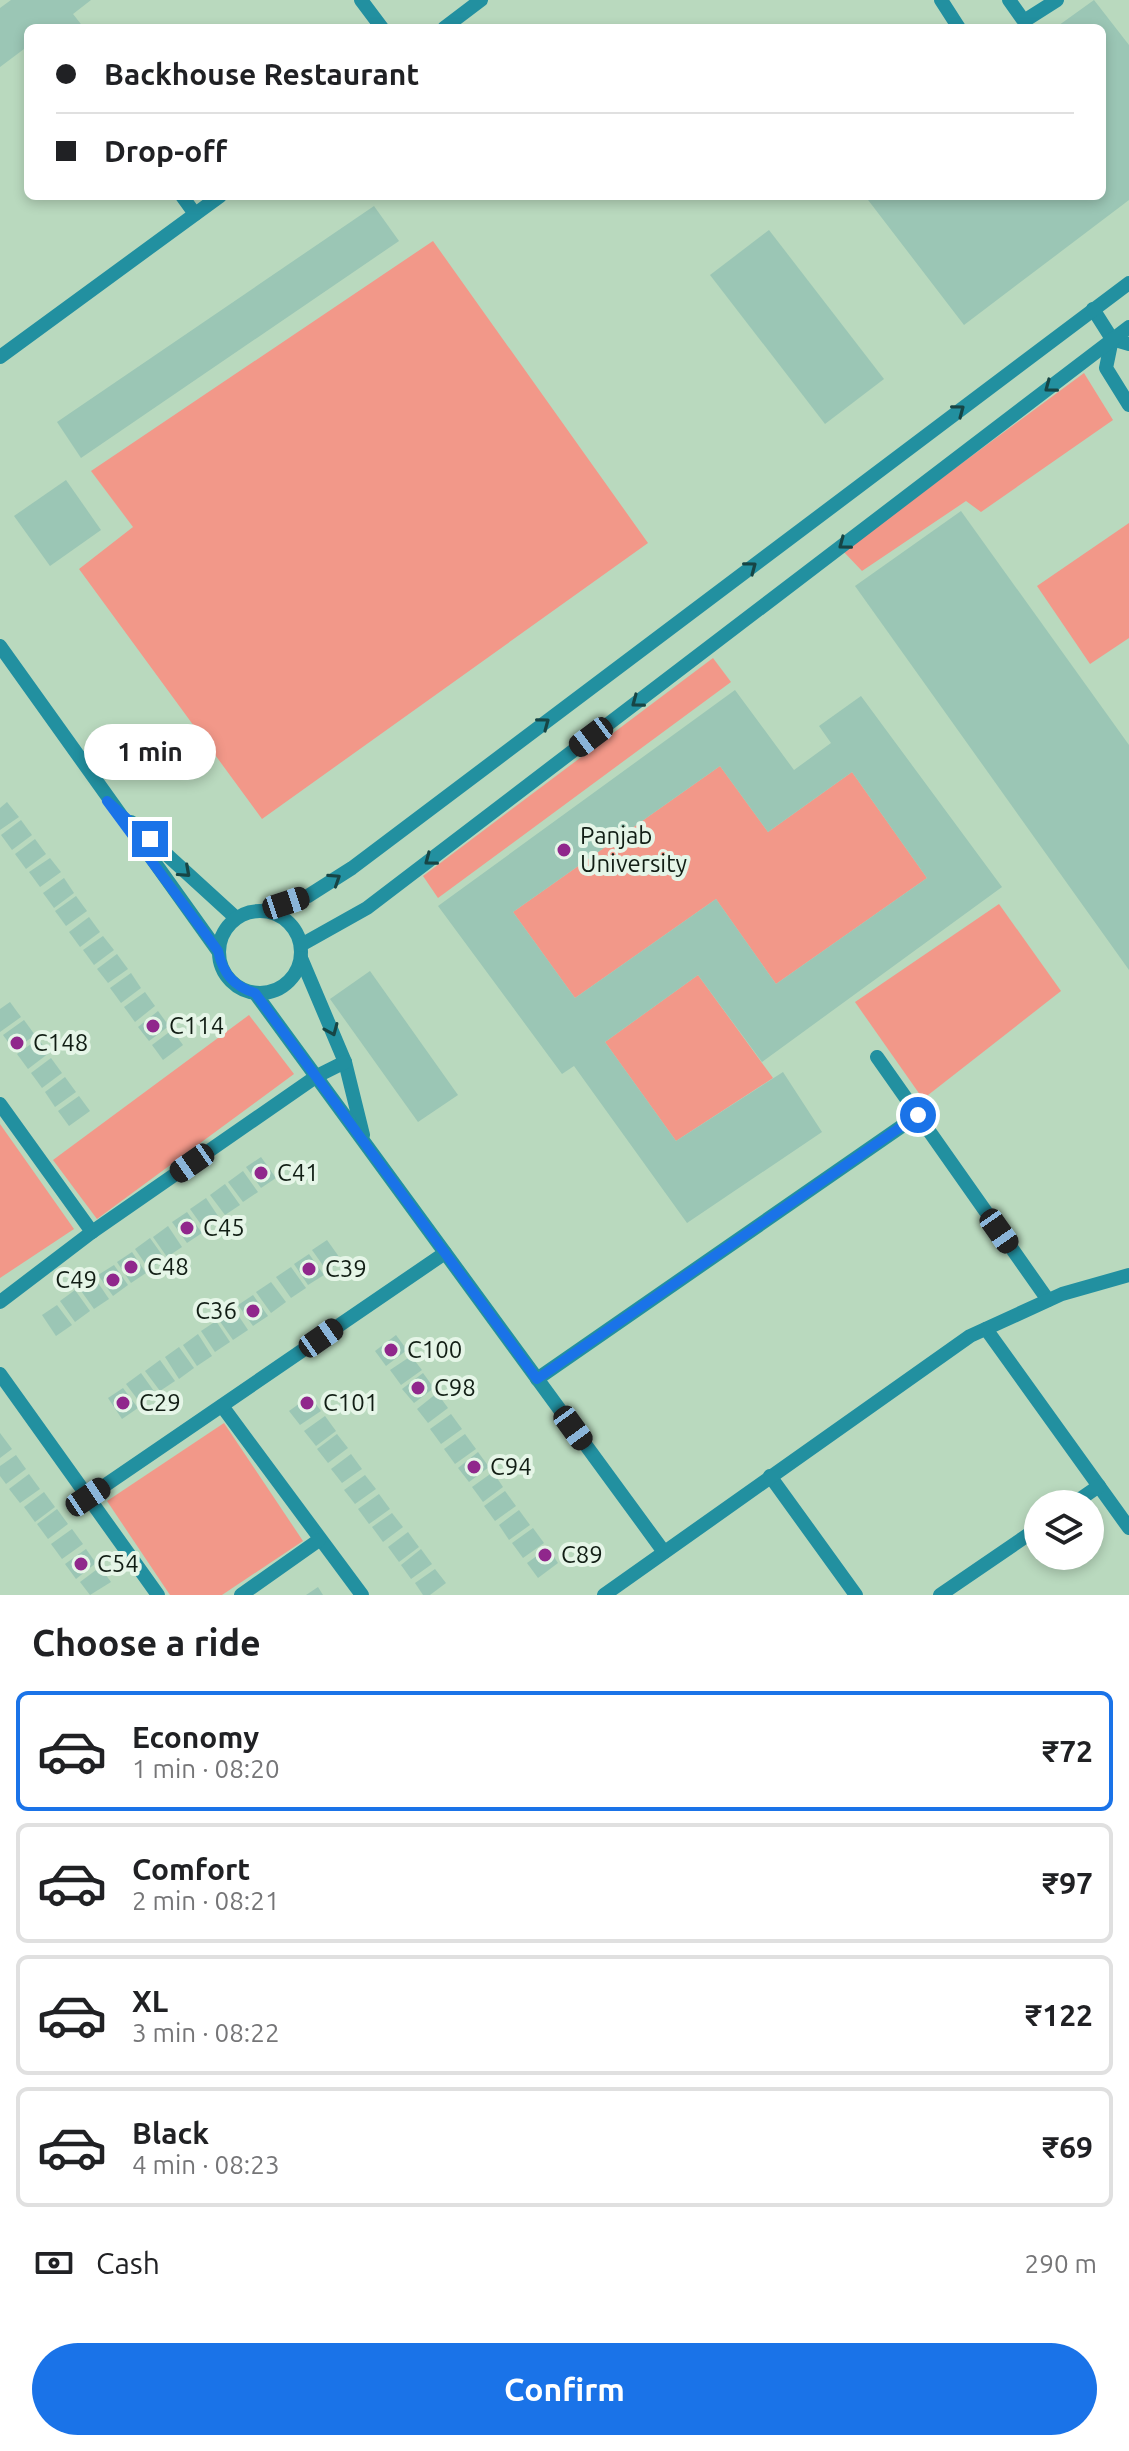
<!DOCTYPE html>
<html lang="en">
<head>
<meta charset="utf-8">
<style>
	body { margin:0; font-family:Ubuntu,sans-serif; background:#f6f6f6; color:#202124; height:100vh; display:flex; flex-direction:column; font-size:30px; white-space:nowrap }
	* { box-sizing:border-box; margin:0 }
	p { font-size:26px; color:#757577 }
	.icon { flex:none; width:44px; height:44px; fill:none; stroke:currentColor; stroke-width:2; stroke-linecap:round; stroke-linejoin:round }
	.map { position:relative; height:1595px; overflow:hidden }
	.panel { display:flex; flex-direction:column; background:#fff; flex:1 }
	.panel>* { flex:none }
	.guide { position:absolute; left:24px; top:24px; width:1082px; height:176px; border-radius:12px; box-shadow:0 4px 12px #0003; display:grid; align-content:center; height:176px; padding:0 32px; background:#fff }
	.fabs { position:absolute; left:1024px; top:1490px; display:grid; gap:16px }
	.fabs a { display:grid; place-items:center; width:80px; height:80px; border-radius:50%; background:#fff; box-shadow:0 4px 12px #0003; font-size:40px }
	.end { position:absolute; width:36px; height:36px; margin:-18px; border:10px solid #1a73e8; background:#fff; box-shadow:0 0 0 4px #fff }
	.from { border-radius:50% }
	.bubble { position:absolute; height:56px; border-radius:28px; background:#fff; box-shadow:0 4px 12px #0003; font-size:26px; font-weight:700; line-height:56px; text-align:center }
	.car { position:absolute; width:24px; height:48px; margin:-24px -12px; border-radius:10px; box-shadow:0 0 6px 2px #0007; background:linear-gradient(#222 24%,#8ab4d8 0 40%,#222 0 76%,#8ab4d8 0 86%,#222 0) }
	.guide b { display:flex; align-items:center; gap:28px; height:76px; font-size:30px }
	.guide b+b { border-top:2px solid #e0e0e0 }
	.guide i { width:20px; height:20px; background:#202124 }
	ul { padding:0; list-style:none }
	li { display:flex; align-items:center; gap:24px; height:120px; margin:0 16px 12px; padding:0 16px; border:4px solid #e0e0e0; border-radius:12px }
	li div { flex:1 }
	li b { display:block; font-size:30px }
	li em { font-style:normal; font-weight:700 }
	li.active { border-color:#1a73e8 }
	li>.icon { width:72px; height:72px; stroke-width:1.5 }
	h2 { padding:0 32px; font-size:36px; line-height:96px }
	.pay { display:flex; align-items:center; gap:20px; height:88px; padding:0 32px; font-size:30px }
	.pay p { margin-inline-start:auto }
	.button { display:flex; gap:16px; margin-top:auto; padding:16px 32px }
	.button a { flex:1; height:92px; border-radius:48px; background:#1a73e8; color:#fff; font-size:32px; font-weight:700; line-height:92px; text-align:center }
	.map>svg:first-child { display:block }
</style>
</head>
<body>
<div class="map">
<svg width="1129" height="1595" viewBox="0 0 1129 1595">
	<rect width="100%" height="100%" fill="#b9d9be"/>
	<g fill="#f29889">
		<path d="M433,241L648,543L262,819L79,569L133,527L91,471Z"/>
		<path d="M1084,373L1113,420L981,512L966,501L862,571L843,551Z"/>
		<path d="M1129,523V638L1090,664L1037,586Z"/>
		<path d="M713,658L731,682L438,898L423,876Z"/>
		<path d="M720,766L768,832L852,772L927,878L776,984L716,899L575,998L513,912Z"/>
		<path d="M999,904L1061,991L923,1099L855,1002Z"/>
		<path d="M698,975L773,1078L676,1141L605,1042Z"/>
		<path d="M249,1015L294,1074L97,1219L53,1160Z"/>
		<path d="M0,1124L74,1229L0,1278Z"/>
		<path d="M224,1423L303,1541L222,1595H170L107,1501Z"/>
	</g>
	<g fill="#9bc6b5" fill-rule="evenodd">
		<path d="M11,0H91L73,14L84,28H28V46L0,67V8Z"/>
		<path d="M1094,0L1129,45V200L964,325L865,196H1102V28H1055Z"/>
		<path d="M374,206L399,241L81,458L57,422Z"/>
		<path d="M769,230L884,379L825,424L710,275Z"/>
		<path d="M66,480L101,530L50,566L14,516Z"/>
		<path d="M961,511L1129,745V970L855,586Z"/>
		<path d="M735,690L794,770L831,743L819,726L861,696L1002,887L762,1062L698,975L605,1042L676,1141L783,1072L822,1132L687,1223L574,1066L562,1074L438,906ZM720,766L768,832L852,772L927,878L776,984L716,899L575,998L513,912Z"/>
		<path d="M7,802L19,817L0,830V808Z"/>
		<path d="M21,820L32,835L12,850L1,835Z"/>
		<path d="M35,839L46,854L26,869L15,854Z"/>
		<path d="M50,858L61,872L40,887L29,872Z"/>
		<path d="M64,878L74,893L54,908L43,893Z"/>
		<path d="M76,896L87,911L66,926L55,911Z"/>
		<path d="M89,917L100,932L80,947L69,932Z"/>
		<path d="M103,936L114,950L94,965L83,950Z"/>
		<path d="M117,954L128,969L108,983L97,969Z"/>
		<path d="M370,971L458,1095L418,1122L330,999Z"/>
		<path d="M131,973L141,988L121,1003L110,988Z"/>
		<path d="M145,992L155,1006L135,1022L124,1007Z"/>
		<path d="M10,1002L21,1017L0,1032V1009Z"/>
		<path d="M158,1011L169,1026L149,1041L138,1027Z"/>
		<path d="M24,1020L35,1035L14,1050L3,1035Z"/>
		<path d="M172,1030L183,1045L163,1060L152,1045Z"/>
		<path d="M38,1039L49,1053L28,1069L17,1054Z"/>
		<path d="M51,1058L62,1073L42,1088L31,1073Z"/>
		<path d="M65,1077L76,1092L55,1107L45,1092Z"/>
		<path d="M79,1096L90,1111L69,1126L58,1111Z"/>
		<path d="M261,1157L276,1178L261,1188L246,1167Z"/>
		<path d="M243,1171L258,1192L243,1202L228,1182Z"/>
		<path d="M225,1184L240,1205L225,1215L210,1195Z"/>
		<path d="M206,1198L220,1219L205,1230L190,1209Z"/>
		<path d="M187,1212L202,1233L187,1243L172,1222Z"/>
		<path d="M168,1226L182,1247L167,1257L153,1237Z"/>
		<path d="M150,1238L165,1259L149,1269L135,1249Z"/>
		<path d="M327,1240L342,1261L327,1271L312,1250Z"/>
		<path d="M132,1252L146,1273L131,1283L117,1262Z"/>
		<path d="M309,1254L324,1275L308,1285L294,1264Z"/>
		<path d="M114,1265L128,1285L113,1296L98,1275Z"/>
		<path d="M291,1267L306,1288L291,1298L276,1277Z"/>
		<path d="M94,1277L109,1299L94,1309L79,1288Z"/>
		<path d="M271,1282L286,1302L271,1313L256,1292Z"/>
		<path d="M75,1290L90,1311L75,1322L60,1301Z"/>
		<path d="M253,1295L268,1316L253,1326L238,1305Z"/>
		<path d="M57,1305L72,1325L56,1336L42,1315Z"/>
		<path d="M234,1309L248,1330L233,1340L219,1320Z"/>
		<path d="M216,1321L230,1342L215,1352L201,1331Z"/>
		<path d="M198,1334L212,1356L197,1366L183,1345Z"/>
		<path d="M396,1335L407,1350L386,1366L375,1351Z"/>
		<path d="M179,1347L194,1368L179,1379L165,1357Z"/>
		<path d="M411,1356L422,1370L401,1385L390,1370Z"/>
		<path d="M160,1360L175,1381L160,1391L145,1371Z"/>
		<path d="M141,1373L156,1394L141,1404L126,1384Z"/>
		<path d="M423,1373L434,1388L414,1403L402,1389Z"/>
		<path d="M123,1388L138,1408L122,1419L108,1398Z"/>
		<path d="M437,1393L448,1408L428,1423L417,1409Z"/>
		<path d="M310,1396L321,1411L300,1425L289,1411Z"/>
		<path d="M451,1414L462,1429L441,1444L430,1429Z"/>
		<path d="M325,1416L336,1431L316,1446L304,1431Z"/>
		<path d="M0,1433L12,1449L0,1458Z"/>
		<path d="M337,1434L348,1448L328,1463L317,1449Z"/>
		<path d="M465,1434L476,1449L455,1464L444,1449Z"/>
		<path d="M478,1452L489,1467L469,1482L458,1468Z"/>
		<path d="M351,1454L362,1469L342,1483L331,1469Z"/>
		<path d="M16,1455L26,1469L6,1484L0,1476V1466Z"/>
		<path d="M493,1472L503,1487L483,1502L472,1487Z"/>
		<path d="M29,1474L40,1489L20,1503L9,1489Z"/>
		<path d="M365,1475L376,1489L355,1504L344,1490Z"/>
		<path d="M505,1491L516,1506L495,1521L484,1506Z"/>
		<path d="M44,1492L55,1507L35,1522L24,1507Z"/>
		<path d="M379,1494L390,1509L369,1524L358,1509Z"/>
		<path d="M57,1509L68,1524L48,1539L37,1524Z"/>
		<path d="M519,1510L530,1525L509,1540L499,1525Z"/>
		<path d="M392,1513L403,1527L383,1542L372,1527Z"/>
		<path d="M533,1528L544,1543L523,1558L512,1543Z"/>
		<path d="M72,1529L83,1544L62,1559L51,1544Z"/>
		<path d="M408,1532L419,1547L399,1562L388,1547Z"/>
		<path d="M548,1548L558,1563L538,1578L527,1563Z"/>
		<path d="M86,1549L96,1563L76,1579L65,1564Z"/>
		<path d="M421,1549L432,1564L411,1579L401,1565Z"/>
		<path d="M100,1567L111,1582L90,1595L80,1582Z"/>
		<path d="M435,1569L446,1583L430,1595H423L415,1583Z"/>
		<path d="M318,1587L323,1595H306Z"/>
	</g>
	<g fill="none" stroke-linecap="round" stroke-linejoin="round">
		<g stroke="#2290a0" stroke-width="14">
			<path d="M361,0L382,28"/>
			<path d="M941,0L959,28"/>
			<path d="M1009,0L1024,21L1057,0"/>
			<path d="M444,28L481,0"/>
			<path d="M182,196L195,214"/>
			<path d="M1093,309L1112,339L1129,344"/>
			<path d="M1112,339L1106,368L1129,405"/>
			<path d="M0,357L220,196"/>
			<path d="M0,646L218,951"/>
			<path d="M131,822L235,917"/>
			<path d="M265,910L308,896L352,868L1129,283"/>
			<circle cx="260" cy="952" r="41"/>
			<path d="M301,945L367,908L1129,327"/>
			<path d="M301,958L345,1062L363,1135"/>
			<path d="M255,993L664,1552"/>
			<path d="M877,1057L1048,1300"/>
			<path d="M0,1104L92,1232"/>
			<path d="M0,1302L92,1232L317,1076L345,1062"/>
			<path d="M986,1329L1129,1528"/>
			<path d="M0,1374L158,1595"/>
			<path d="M537,1379L918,1115"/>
			<path d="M222,1406L362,1595"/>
			<path d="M770,1476L856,1595"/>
			<path d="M88,1497L445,1253"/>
			<path d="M1073,1504L1099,1486"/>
			<path d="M241,1595L319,1540"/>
			<path d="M604,1595L970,1336L1062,1294L1129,1275"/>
			<path d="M940,1595L1038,1528"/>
		</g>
	</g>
	<defs><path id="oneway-chevron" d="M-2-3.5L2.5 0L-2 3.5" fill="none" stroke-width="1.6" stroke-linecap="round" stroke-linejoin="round" transform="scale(2)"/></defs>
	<g stroke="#174545">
		<use href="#oneway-chevron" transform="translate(1050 387) rotate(143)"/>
		<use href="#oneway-chevron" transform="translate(959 410) rotate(-37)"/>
		<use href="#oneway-chevron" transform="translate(844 544) rotate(143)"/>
		<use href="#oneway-chevron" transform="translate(751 567) rotate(-37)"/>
		<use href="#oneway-chevron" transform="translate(637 702) rotate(143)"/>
		<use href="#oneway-chevron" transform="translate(544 723) rotate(-37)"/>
		<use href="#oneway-chevron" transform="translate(430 860) rotate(143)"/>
		<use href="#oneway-chevron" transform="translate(185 872) rotate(42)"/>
		<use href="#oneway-chevron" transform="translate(335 879) rotate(-33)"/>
		<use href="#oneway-chevron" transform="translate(332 1030) rotate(67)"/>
	</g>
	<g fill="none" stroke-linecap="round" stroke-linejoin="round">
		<path stroke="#1a73e8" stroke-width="10" d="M150,839L107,801L218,951C223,973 233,986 255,993L537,1379L918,1115"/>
	</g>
	<g fill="#90278c" stroke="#e5f5e7" stroke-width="3">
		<circle cx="564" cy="850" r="8"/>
		<circle cx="153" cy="1026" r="8"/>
		<circle cx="17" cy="1043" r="8"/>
		<circle cx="261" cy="1173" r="8"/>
		<circle cx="187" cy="1228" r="8"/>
		<circle cx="131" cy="1267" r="8"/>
		<circle cx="309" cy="1269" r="8"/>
		<circle cx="113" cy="1280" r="8"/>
		<circle cx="253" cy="1311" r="8"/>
		<circle cx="391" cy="1350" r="8"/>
		<circle cx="418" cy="1388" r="8"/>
		<circle cx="123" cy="1403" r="8"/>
		<circle cx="307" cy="1403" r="8"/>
		<circle cx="474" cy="1467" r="8"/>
		<circle cx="545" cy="1555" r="8"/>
		<circle cx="81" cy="1564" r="8"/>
	</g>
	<g text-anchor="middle" stroke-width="8" stroke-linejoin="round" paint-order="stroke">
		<g font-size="24" fill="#111d14" stroke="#e5f5e7" text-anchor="start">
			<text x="580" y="844">Panjab<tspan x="580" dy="28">University</tspan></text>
			<text x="169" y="1034">C114</text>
			<text x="33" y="1051">C148</text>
			<text x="277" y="1181">C41</text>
			<text x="203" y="1236">C45</text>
			<text x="147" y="1275">C48</text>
			<text x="325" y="1277">C39</text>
			<text x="97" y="1288" text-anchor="end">C49</text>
			<text x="237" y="1319" text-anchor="end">C36</text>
			<text x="407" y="1358">C100</text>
			<text x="434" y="1396">C98</text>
			<text x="139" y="1411">C29</text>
			<text x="323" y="1411">C101</text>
			<text x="490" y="1475">C94</text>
			<text x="561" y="1563">C89</text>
			<text x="97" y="1572">C54</text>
		</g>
	</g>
</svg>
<div class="fabs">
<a><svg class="icon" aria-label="layers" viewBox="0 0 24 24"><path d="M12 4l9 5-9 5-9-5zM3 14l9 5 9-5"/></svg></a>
</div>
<i class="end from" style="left:918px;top:1115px"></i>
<i class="end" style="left:150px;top:839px"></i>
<div class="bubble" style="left:84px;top:724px;width:132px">1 min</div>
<i class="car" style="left:591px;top:737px;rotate:233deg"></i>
<i class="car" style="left:286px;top:903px;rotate:72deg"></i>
<i class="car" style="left:192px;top:1163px;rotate:235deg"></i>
<i class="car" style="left:999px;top:1231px;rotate:145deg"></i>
<i class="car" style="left:321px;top:1338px;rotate:55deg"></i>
<i class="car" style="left:573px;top:1428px;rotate:144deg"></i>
<i class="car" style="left:88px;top:1497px;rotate:56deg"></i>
<div class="guide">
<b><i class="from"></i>Backhouse Restaurant</b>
<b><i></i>Drop-off</b>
</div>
</div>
<section class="panel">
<h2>Choose a ride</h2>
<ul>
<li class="active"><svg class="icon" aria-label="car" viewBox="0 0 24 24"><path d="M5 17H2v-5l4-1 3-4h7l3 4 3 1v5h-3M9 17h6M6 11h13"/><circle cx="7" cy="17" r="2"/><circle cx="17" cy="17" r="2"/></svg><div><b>Economy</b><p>1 min · 08:20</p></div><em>₹72</em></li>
<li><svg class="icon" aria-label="car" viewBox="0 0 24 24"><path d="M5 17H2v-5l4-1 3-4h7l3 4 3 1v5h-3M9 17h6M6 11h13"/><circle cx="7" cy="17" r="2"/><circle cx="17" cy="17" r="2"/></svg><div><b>Comfort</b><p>2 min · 08:21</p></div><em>₹97</em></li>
<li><svg class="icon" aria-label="car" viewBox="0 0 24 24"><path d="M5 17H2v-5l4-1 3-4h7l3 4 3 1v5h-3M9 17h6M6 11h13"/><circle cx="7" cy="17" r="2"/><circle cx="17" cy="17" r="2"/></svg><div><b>XL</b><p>3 min · 08:22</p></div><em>₹122</em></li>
<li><svg class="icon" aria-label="car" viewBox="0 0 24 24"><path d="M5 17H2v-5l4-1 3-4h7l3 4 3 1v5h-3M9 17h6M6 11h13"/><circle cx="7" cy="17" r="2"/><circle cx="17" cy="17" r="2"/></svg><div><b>Black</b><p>4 min · 08:23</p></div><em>₹69</em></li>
</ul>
<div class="pay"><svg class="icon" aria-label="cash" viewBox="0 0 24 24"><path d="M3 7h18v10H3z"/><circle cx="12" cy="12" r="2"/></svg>Cash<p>290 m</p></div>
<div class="button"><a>Confirm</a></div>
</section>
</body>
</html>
